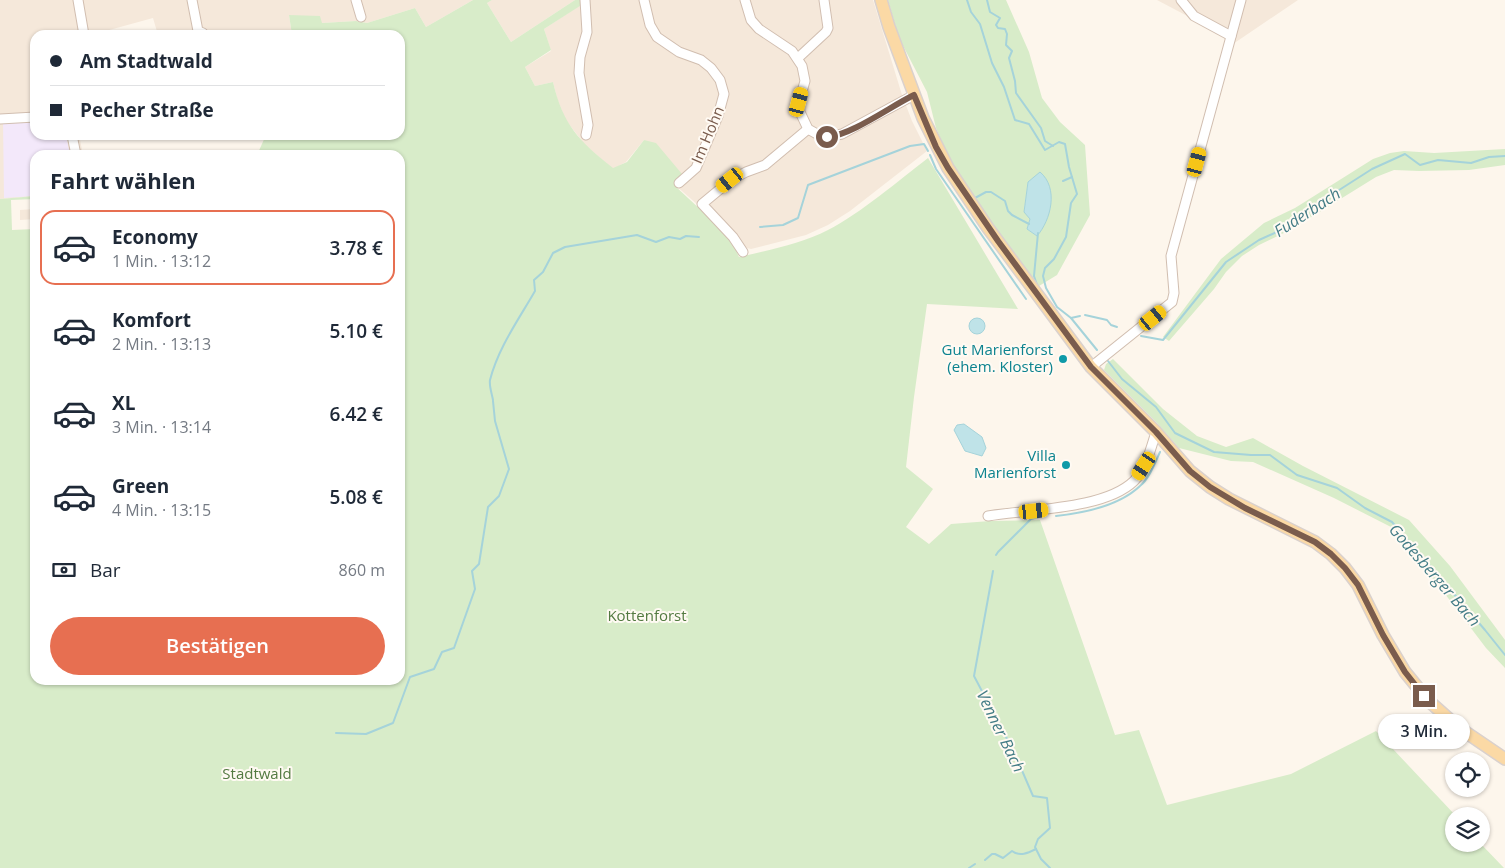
<!DOCTYPE html>
<html lang="de">
<head>
<meta charset="utf-8">
<style>
	body { margin:0; font-family:"Open Sans",sans-serif; background:#f6f6f7; color:#1f2937; height:100vh; display:flex; flex-direction:column; font-size:19px; white-space:nowrap }
	* { box-sizing:border-box; margin:0 }
	p { font-size:16px; color:#747a83 }
	.icon { flex:none; width:28px; height:28px; fill:none; stroke:currentColor; stroke-width:2; stroke-linecap:round; stroke-linejoin:round }
	.map { position:relative; flex:1; overflow:hidden }
	.side { position:absolute; left:30px; top:150px; width:375px; height:535px; display:flex; flex-direction:column; background:#fff; border-radius:15px; box-shadow:0 1px 4px #0004 }
	.side>* { flex:none }
	.hud { position:absolute; left:30px; top:30px; width:375px; height:110px; border-radius:15px; box-shadow:0 1px 4px #0004; display:grid; align-content:center; height:110px; padding:0 20px; background:#fff }
	.tools { position:absolute; left:1445px; top:752px; display:grid; gap:10px }
	.tools a { display:grid; place-items:center; width:45px; height:45px; border-radius:50%; background:#fff; box-shadow:0 1px 4px #0004; font-size:25px }
	.end { position:absolute; width:22px; height:22px; margin:-11px; border:6px solid #7a5c4d; background:#fff; box-shadow:0 0 0 2px #fff }
	.from { border-radius:50% }
	.bubble { position:absolute; height:35px; border-radius:18px; background:#fff; box-shadow:0 1px 4px #0004; font-size:16px; font-weight:600; line-height:35px; text-align:center }
	.car { position:absolute; width:15px; height:30px; margin:-15px -8px; border-radius:6px; box-shadow:0 0 4px 1px #0007; background:linear-gradient(#f5c518 24%,#345 0 40%,#f5c518 0 76%,#345 0 86%,#f5c518 0) }
	.hud b { display:flex; align-items:center; gap:18px; height:48px; font-size:19px }
	.hud b+b { border-top:1px solid #e0e1e3 }
	.hud i { width:12px; height:12px; background:#1f2937 }
	ul { padding:0; list-style:none }
	li { display:flex; align-items:center; gap:15px; height:75px; margin:0 10px 8px; padding:0 10px; border:2px solid transparent; border-radius:15px }
	li div { flex:1 }
	li b { display:block; font-size:19px }
	li em { font-style:normal; font-weight:600 }
	li.current { border-color:#e76f51 }
	li>.icon { width:45px; height:45px; stroke-width:1.5 }
	h2 { padding:0 20px; font-size:22px; line-height:60px }
	.pay { display:flex; align-items:center; gap:12px; height:55px; padding:0 20px; font-size:19px }
	.pay p { margin-inline-start:auto }
	.cta { display:flex; gap:10px; margin-top:auto; padding:10px 20px }
	.cta a { flex:1; height:58px; border-radius:30px; background:#e76f51; color:#fff; font-size:20px; font-weight:600; line-height:58px; text-align:center }
	.map>svg:first-child { display:block }
</style>
</head>
<body>
<div class="map">
<svg width="1505" height="868" viewBox="0 0 1505 868">
	<rect width="100%" height="100%" fill="#fdf6ec"/>
	<g fill="#f5e8da">
		<path d="M0,0H473L426,27L415,8L367,23L356,21L322,23L289,15L292,35H158L153,18L91,35H35V135H79L83,155H35V196L0,199Z"/>
		<path d="M492,0H575L511,42L487,3Z"/>
		<path d="M582,0H873L902,95L912,121L927,151L850,211L828,225L806,235L751,249L747,248L674,184L675,181L682,175L644,140L626,162L613,169L585,145L565,119L557,98L553,82L535,86L525,67L551,51L544,29L582,4Z"/>
		<path d="M1157,0H1298L1233,44L1229,38Z"/>
		<path d="M35,209V219L20,220V210Z"/>
	</g>
	<path fill="#f3e8fa" d="M35,120V135H66L70,155H35V196L4,198L3,121Z"/>
	<g fill="#d8ecc9" fill-rule="evenodd">
		<path d="M473,0H492L487,3L511,42L575,0H582L583,4L544,29L551,50L525,67L535,86L553,82C563,125 579,141 613,168L627,162L644,140L656,143L682,174L675,181L674,185L730,237L739,257C769,250 801,244 828,230C861,213 898,181 928,158L1018,309L927,304L914,397L906,467L933,489L906,527L929,544L951,524L990,521L1040,520L1115,735L1139,730L1167,805L1291,774L1376,731L1456,816H1454V844H1481L1504,868H0V199L35,196V199L11,200L12,230L35,229V680H400V155H257L266,135H400V35H292L289,15L320,16L322,23L356,21L367,23L415,8L426,27Z"/>
		<path d="M888,0H1006L1029,52L1042,98L1060,122L1085,145L1090,215L1057,275L1039,286L980,207L953,167L936,128L927,92L899,38ZM1028,182L1037,236L1027,229L1030,219L1024,211Z"/>
		<path d="M1505,149V165L1469,170L1419,171L1394,170L1376,177L1292,229L1259,245L1242,256L1226,272L1214,289L1169,341L1163,337L1221,259L1264,223L1295,208L1373,159L1390,153L1404,151L1434,153Z"/>
		<path d="M1113,359L1163,409L1197,436L1226,447L1253,438L1303,466L1409,520L1450,566L1505,640V668L1486,648L1442,590L1391,527L1334,498L1253,462L1231,461L1179,448L1157,423L1104,370L1106,364Z"/>
	</g>
	<g fill="#bfe3e8" stroke="#a5d3da">
		<path d="M1040,172C1059,188 1051,220 1037,236L1027,229L1030,219L1024,212L1028,182Z"/>
		<circle cx="977" cy="326" r="8"/>
		<path d="M964,424L982,437L986,448L982,456L965,451L954,430L957,425Z"/>
	</g>
	<g fill="none" stroke-linecap="round" stroke-linejoin="round">
		<g stroke="#a5d3da" stroke-width="2">
			<path d="M967,0L971,12L980,24L992,63L1004,87L1015,120L1029,124L1045,150L1059,142L1065,144L1069,167L1077,194L1071,203L1066,237L1054,259L1045,268L1043,276L1046,288L1057,307L1071,318L1097,350"/>
			<path d="M987,0L990,12L1000,18L996,25L998,28L1005,29L1007,34L1006,45L1012,51L1009,58L1015,81L1016,93L1041,128L1045,141L1053,146"/>
			<path d="M930,155L936,169L1026,299"/>
			<path d="M1063,181L1072,177"/>
			<path d="M975,198L986,192H991L1005,201L1008,211L1012,215L1029,224"/>
			<path d="M760,227L783,225L798,218L808,185L910,146L924,144L928,151"/>
			<path d="M1037,285L1034,276L1038,233"/>
			<path d="M1085,315L1107,320L1111,325L1117,327"/>
			<path d="M1071,318L1080,316"/>
			<path d="M1141,336L1163,340L1226,262L1259,240L1279,231L1300,215L1372,169L1405,154L1420,165L1438,160L1471,163L1489,157L1505,156"/>
			<path d="M1108,361L1122,379L1156,407L1175,433L1214,452L1251,455H1270L1297,475L1337,488L1365,508L1392,522L1485,630L1505,655"/>
			<path d="M493,400C492,394 489,386 490,380C498,348 519,319 535,291L534,280L543,272L553,253L565,247L637,235L656,242L669,237L680,239L686,236L699,237"/>
			<path d="M1056,516C1084,513 1119,506 1140,486C1149,479 1155,463 1160,452"/>
			<path d="M996,555L998,552L1031,519L1042,516"/>
			<path d="M993,571L974,676L1014,752L1033,796L1047,798L1050,828L1038,839L1035,847L1041,859L1050,868"/>
			<path d="M336,733L366,734L393,723L410,677L434,669L442,652L454,648L475,589L472,571L479,564L488,507L499,496L509,469L495,421L493,401"/>
			<path d="M985,860L992,854H995L1003,858L1012,851C1020,857 1028,853 1036,849"/>
			<path d="M969,868L975,864"/>
		</g>
		<defs>
			<g id="minor">
				<path d="M78,0L84,35"/>
				<path d="M192,0L198,31L203,33"/>
				<path d="M356,0L361,17"/>
				<path d="M585,0L587,32L580,57L579,73L588,125L586,135"/>
				<path d="M644,0L650,25L657,37L679,52L701,60L711,68L720,80L724,94L718,116L696,168L679,183"/>
				<path d="M745,0L751,20L759,29L792,51L802,66L805,81L799,102L800,112L808,129L817,134L827,137L842,134L914,95"/>
				<path d="M1181,0L1194,16L1231,36"/>
				<path d="M798,58L826,32L828,28L824,0"/>
				<path d="M0,119L35,117"/>
				<path d="M72,135L76,155"/>
				<path d="M743,252L733,237L702,204L731,180L746,172L765,165L808,129"/>
				<path d="M1091,367L1172,302L1174,293L1171,256L1241,0"/>
				<path d="M988,516C1028,509 1104,510 1134,481C1146,469 1151,448 1156,432"/>
			</g>
			<path id="major" d="M881,0L889,27L923,118L948,168L988,228L1091,367L1156,432L1190,471L1210,487L1229,499L1315,542L1331,554L1345,568L1358,585L1383,635L1405,672L1418,688L1431,703L1458,727L1505,759"/>
		</defs>
		<use href="#minor" stroke="#d1beb0" stroke-width="11"/>
		<use href="#major" stroke="#dad1cd" stroke-width="14"/>
		<use href="#minor" stroke="#fff" stroke-width="9"/>
		<use href="#major" stroke="#fbd9a5" stroke-width="11"/>
	</g>
	<g fill="none" stroke-linecap="round" stroke-linejoin="round">
		<path stroke="#7a5c4d" stroke-width="6" d="M827,137C852,135 891,106 914,95L936,147L948,168L998,241L1091,367L1156,432L1190,471L1210,487L1245,508L1315,542L1331,554L1345,568L1358,585L1383,635L1405,672L1424,696"/>
	</g>
	<g fill="#0f9aa8" stroke="#fffaf3" stroke-width="2">
		<circle cx="1063" cy="359" r="5"/>
		<circle cx="1066" cy="465" r="5"/>
	</g>
	<g text-anchor="middle" stroke-width="4" stroke-linejoin="round" paint-order="stroke">
		<g font-size="15" fill="#7a5c4d" stroke="#fffaf3">
			<text transform="translate(708 135) rotate(-67)" y="5">Im Hohn</text>
		</g>
		<g font-size="15" fill="#0d838f" stroke="#fffaf3" text-anchor="end">
			<text x="1053" y="355">Gut Marienforst<tspan x="1053" dy="17">(ehem. Kloster)</tspan></text>
			<text x="1056" y="461">Villa<tspan x="1056" dy="17">Marienforst</tspan></text>
		</g>
		<g font-size="15" fill="#537a41" stroke="#fffaf3">
			<text x="647" y="621">Kottenforst</text>
			<text x="257" y="779">Stadtwald</text>
		</g>
		<g font-size="16" font-style="italic" fill="#437c86" stroke="#fffaf3">
			<text transform="translate(1307 212) rotate(-33)" y="6">Fuderbach</text>
			<text transform="translate(1435 575) rotate(49)" y="6">Godesberger Bach</text>
			<text transform="translate(1001 731) rotate(64)" y="6">Venner Bach</text>
		</g>
	</g>
</svg>
<div class="tools">
<a><svg class="icon" aria-label="locate" viewBox="0 0 24 24"><circle cx="12" cy="12" r="6"/><path d="M12 2v4M12 18v4M2 12h4M18 12h4"/></svg></a>
<a><svg class="icon" aria-label="layers" viewBox="0 0 24 24"><path d="M12 4l9 5-9 5-9-5zM3 14l9 5 9-5"/></svg></a>
</div>
<i class="end from" style="left:827px;top:137px"></i>
<i class="end" style="left:1424px;top:696px"></i>
<div class="bubble" style="left:1378px;top:714px;width:92px">3 Min.</div>
<i class="car" style="left:799px;top:102px;rotate:15deg"></i>
<i class="car" style="left:1197px;top:162px;rotate:15deg"></i>
<i class="car" style="left:730px;top:180px;rotate:231deg"></i>
<i class="car" style="left:1153px;top:318px;rotate:51deg"></i>
<i class="car" style="left:1144px;top:466px;rotate:213deg"></i>
<i class="car" style="left:1034px;top:511px;rotate:84deg"></i>
<div class="hud">
<b><i class="from"></i>Am Stadtwald</b>
<b><i></i>Pecher Straße</b>
</div>
<section class="side">
<h2>Fahrt wählen</h2>
<ul>
<li class="current"><svg class="icon" aria-label="car" viewBox="0 0 24 24"><path d="M5 17H2v-5l4-1 3-4h7l3 4 3 1v5h-3M9 17h6M6 11h13"/><circle cx="7" cy="17" r="2"/><circle cx="17" cy="17" r="2"/></svg><div><b>Economy</b><p>1 Min. · 13:12</p></div><em>3.78 €</em></li>
<li><svg class="icon" aria-label="car" viewBox="0 0 24 24"><path d="M5 17H2v-5l4-1 3-4h7l3 4 3 1v5h-3M9 17h6M6 11h13"/><circle cx="7" cy="17" r="2"/><circle cx="17" cy="17" r="2"/></svg><div><b>Komfort</b><p>2 Min. · 13:13</p></div><em>5.10 €</em></li>
<li><svg class="icon" aria-label="car" viewBox="0 0 24 24"><path d="M5 17H2v-5l4-1 3-4h7l3 4 3 1v5h-3M9 17h6M6 11h13"/><circle cx="7" cy="17" r="2"/><circle cx="17" cy="17" r="2"/></svg><div><b>XL</b><p>3 Min. · 13:14</p></div><em>6.42 €</em></li>
<li><svg class="icon" aria-label="car" viewBox="0 0 24 24"><path d="M5 17H2v-5l4-1 3-4h7l3 4 3 1v5h-3M9 17h6M6 11h13"/><circle cx="7" cy="17" r="2"/><circle cx="17" cy="17" r="2"/></svg><div><b>Green</b><p>4 Min. · 13:15</p></div><em>5.08 €</em></li>
</ul>
<div class="pay"><svg class="icon" aria-label="cash" viewBox="0 0 24 24"><path d="M3 7h18v10H3z"/><circle cx="12" cy="12" r="2"/></svg>Bar<p>860 m</p></div>
<div class="cta"><a>Bestätigen</a></div>
</section>
</div>
</body>
</html>
